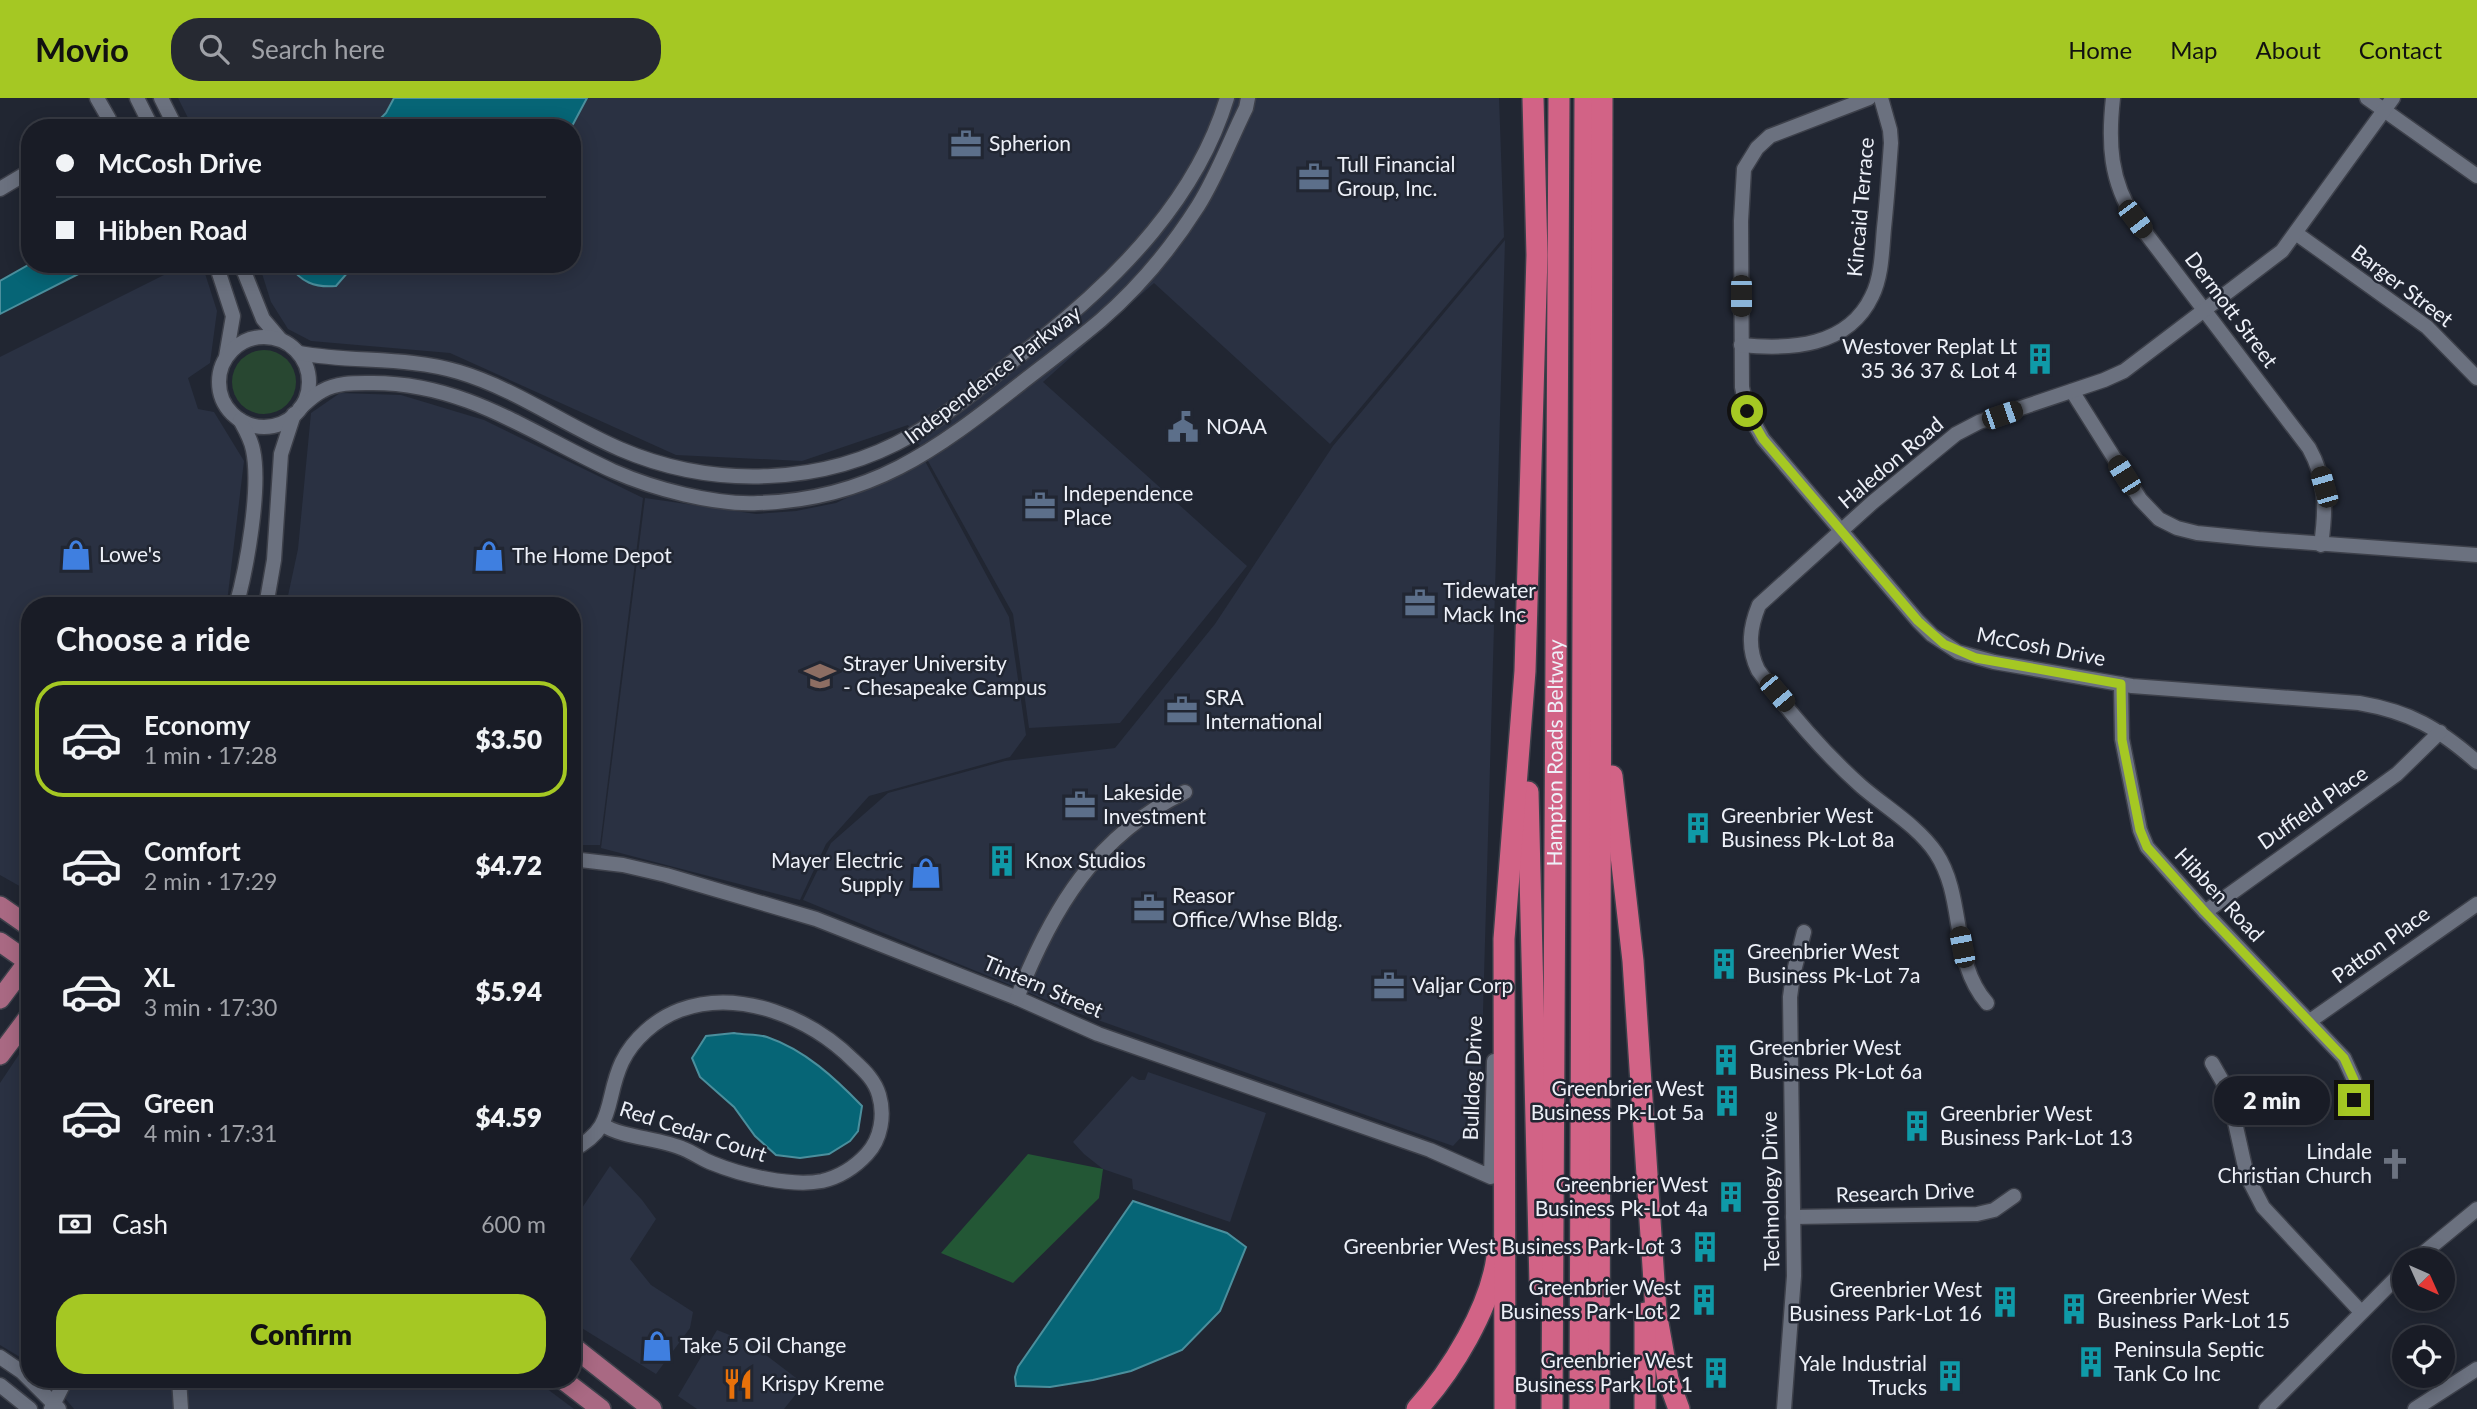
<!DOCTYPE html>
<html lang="en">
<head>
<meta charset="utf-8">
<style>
	body { margin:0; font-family:Lato,sans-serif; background:#262932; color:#f1f3f6; height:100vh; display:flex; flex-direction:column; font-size:26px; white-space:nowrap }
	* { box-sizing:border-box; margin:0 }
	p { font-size:23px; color:#9fa1a7 }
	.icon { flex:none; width:38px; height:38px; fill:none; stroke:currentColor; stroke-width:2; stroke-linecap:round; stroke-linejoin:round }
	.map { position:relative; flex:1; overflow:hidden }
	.side { position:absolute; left:21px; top:499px; width:560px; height:791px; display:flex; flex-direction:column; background:#191c26; border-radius:28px; box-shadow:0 4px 18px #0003,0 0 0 2px #373a43 }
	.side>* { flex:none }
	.banner { position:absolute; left:21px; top:21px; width:560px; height:154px; border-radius:28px; box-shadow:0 4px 18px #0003,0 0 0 2px #373a43; display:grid; align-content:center; height:154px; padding:0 35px; background:#191c26 }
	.needle { width:46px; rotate:135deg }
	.tools { position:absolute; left:2392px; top:1150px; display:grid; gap:14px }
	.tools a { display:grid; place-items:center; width:63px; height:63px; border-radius:50%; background:#191c26; box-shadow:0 4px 18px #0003,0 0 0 2px #373a43; font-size:35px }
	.end { position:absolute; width:32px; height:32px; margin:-16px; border:9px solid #a5c823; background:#111; box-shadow:0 0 0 4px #111 }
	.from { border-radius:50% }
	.bubble { position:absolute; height:49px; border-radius:24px; background:#191c26; box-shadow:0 4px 18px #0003,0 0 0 2px #373a43; font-size:23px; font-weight:800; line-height:49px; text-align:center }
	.car { position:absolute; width:21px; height:42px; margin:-21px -10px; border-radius:9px; box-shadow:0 0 5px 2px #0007; background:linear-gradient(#222 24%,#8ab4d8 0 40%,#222 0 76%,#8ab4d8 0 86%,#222 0) }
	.banner b { display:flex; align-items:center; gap:24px; height:66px; font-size:26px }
	.banner b+b { border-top:2px solid #373a43 }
	.banner i { width:18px; height:18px; background:#f1f3f6 }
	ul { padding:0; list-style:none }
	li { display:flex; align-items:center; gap:21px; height:116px; margin:0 14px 10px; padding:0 21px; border:4px solid transparent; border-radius:28px }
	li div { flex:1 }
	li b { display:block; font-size:26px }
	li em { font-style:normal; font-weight:800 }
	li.on { border-color:#a5c823 }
	li>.icon { width:63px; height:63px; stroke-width:1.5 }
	h2 { padding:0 35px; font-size:32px; line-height:84px }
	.pay { display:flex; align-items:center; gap:18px; height:77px; padding:0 35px; font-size:26px }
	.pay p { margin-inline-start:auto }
	.primary-button { display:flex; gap:14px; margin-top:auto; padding:14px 35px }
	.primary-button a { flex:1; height:80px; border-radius:28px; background:#a5c823; color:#111; font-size:28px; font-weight:800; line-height:80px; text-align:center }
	header { display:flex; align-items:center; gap:42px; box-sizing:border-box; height:98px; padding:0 35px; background:#a5c823; color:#111 }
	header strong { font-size:33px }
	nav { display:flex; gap:38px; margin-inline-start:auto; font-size:24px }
	.search { width:490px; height:63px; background:#262932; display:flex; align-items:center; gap:18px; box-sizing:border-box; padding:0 24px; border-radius:28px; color:#9fa1a7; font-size:26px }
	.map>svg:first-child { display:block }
</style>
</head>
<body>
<header>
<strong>Movio</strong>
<div class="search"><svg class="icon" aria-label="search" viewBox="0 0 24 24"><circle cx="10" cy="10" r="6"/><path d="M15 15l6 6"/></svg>Search here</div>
<nav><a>Home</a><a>Map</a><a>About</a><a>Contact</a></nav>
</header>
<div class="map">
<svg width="2477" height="1311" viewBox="0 0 2477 1311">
	<rect width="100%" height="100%" fill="#212632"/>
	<g fill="#2a3142">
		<path d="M178,0H1499L1504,139L1330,346L1154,185L1043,284L1247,468L1120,625L1029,630L1013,516L908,327L802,363L676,357L450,255L311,243L288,231L271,204L259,166H572V30H193Z"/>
		<path d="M1505,142L1480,1019L1453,1048L1078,915L803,802L831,745L888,695L1005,663L1115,650L1215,526L1333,348Z"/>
		<path d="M186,166H202L217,213L210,265L188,280L198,311L214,314L244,363L228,496L224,507L30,508V794L0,777V259Z"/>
		<path d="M340,295L401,297L484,322L643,400L600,747H572V508L286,507L298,451L311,315Z"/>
		<path d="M925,363L1009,519L1026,637L1010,659L869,698L826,746L800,802L601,750L645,400L756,416L796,413L836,405Z"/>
		<path d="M30,951V1265L0,1247V985L22,952Z"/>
		<path d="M1148,974L1266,1015L1230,1124L1133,1091L1132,1081L1103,1071L1084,1056L1073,1044L1132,978L1139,982H1145Z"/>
		<path d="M610,1068L642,1102L656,1121L630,1161L651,1187L693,1214L690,1230L656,1276L572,1224V1125Z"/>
		<path d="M717,1232L750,1245L804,1286L784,1311H697L678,1298Z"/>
		<path d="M49,1281H534L574,1311H74Z"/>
	</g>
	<circle fill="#284731" cx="264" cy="284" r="32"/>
	<path fill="#235735" d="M1028,1056L1103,1071L1099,1100L1013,1185L941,1155Z"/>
	<g fill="#066576" stroke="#4b8f9d" stroke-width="2">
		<path d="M394,0H587L571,30H371L386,15Z"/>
		<path d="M30,166H98L0,216V183Z"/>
		<path d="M289,166H355L336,188C315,190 300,184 289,166Z"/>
		<path d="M734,935C745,937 757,936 767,939C805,952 835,980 862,1008L858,1033L850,1043L829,1056L800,1060L776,1057L755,1038L734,1009L700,979L692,960L706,938Z"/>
		<path d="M1133,1103L1227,1135L1246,1149L1220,1213L1182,1252L1131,1273L1093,1282L1050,1289L1016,1288L1015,1279L1018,1269Z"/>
	</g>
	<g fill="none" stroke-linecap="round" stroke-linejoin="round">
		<defs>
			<g id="minor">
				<path d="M97,0L109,21V24L102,30"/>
				<path d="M137,0L152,30"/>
				<path d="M161,0L176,30"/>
				<path d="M1869,0L1770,38L1757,50L1744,71L1741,123L1742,289L1747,313L1763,341L1918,523L1932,537L1958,554L1994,564L2132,588L2359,605C2411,614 2438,630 2477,664"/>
				<path d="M2113,0C2108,45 2110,83 2135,121L2309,350C2327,382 2326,412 2321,447"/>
				<path d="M2367,0L2477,78"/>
				<path d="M0,91L30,73"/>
				<path d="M2297,136L2427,229L2477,280"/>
				<path d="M216,166L233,218L226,259"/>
				<path d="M241,166L263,221L280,241"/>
				<circle cx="264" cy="284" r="45"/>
				<path d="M1741,247C1790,252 1848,249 1872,198C1882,178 1882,152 1884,130C1887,102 1889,73 1891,45L1890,32L1881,0"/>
				<path d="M299,255C352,265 406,258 459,274C516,291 566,328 620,351C713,391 824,388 912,337C959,310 999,273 1042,240C1121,177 1197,99 1227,0"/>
				<path d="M2072,293L2140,401L2159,421L2177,430L2197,435L2258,441L2477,457"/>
				<path d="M300,310C307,304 314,297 322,293C338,284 356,285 373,285C466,285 532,336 613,373C654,391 714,407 758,405C870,402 936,352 1020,286C1047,265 1075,244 1101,222C1138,190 1172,149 1198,108C1217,78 1230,42 1246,10L1248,0"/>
				<path d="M236,508C247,470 261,389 253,352C251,341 245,331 240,322"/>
				<path d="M266,508L274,462L281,356L294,316"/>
				<path d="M2121,586L2122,641L2140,732L2147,749L2205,814L2344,960L2354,982V1002"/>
				<path d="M572,761L623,767L666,777L816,821L1017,900L1098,936L1430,1052L1491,1079L1494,963"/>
				<path d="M2205,814L2397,676L2440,634"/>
				<path d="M1017,900C1052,811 1096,737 1185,694"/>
				<path d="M1987,905C1950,863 1966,800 1936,755C1918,728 1885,709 1861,688C1823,654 1788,613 1758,572C1747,549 1750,529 1759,507L1873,404L1956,336L1979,324L2104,282L2124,273L2282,153L2393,0"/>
				<path d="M2310,923L2477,806"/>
				<path d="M2212,965L2228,993L2247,1078L2263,1109L2361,1214"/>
				<path d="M572,1052C617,1030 604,1002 622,964C633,941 656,921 680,912C740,890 811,920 854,963C865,973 875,983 879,997C885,1017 881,1041 867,1056C855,1069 839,1079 822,1083C791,1089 741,1077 712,1065C703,1062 694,1055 684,1051C660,1040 623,1040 603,1027"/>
				<path d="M1793,1119L1977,1116L1994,1112L2014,1098"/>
				<path d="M2415,1162L2477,1111"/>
				<path d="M0,1259L22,1274L59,1311"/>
				<path d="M179,1281L181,1311"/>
				<path d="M0,1287L30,1311"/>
				<path d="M51,1311L66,1281"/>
				<path d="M1784,1311L1794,1178L1790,899L1793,877L1804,834"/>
				<path d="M2266,1311L2404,1172"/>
				<path d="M2415,1311L2477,1271"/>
			</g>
			<g id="major">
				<path d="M0,808L30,829"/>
				<path d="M0,844L30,865"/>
				<path d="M0,901L30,861"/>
				<path d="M0,957L30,917"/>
				<path d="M572,1248L652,1311"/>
				<path d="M562,1281L601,1311"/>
			</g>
			<g id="highway">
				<path d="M1612,678L1633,863L1656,1214L1668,1281L1679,1311"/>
				<path d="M1528,694L1540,1186"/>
				<path d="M1645,1215V1311"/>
				<path d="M1417,1311C1452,1273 1490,1210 1497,1159"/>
				<path d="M1505,1311L1504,841L1525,573L1537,157L1533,0"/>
				<path id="s1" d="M1552,1311L1559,0"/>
				<path d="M1580,1311L1585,0"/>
				<path d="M1599,1311L1602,0"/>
			</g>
		</defs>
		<use href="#minor" stroke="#3d404a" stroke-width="17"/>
		<use href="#major" stroke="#3d404a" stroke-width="22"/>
		<use href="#highway" stroke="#3d404a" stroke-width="24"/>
		<use href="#minor" stroke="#6b717f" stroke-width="14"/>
		<use href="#major" stroke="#a96983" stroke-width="19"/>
		<use href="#highway" stroke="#d26386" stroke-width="21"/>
	</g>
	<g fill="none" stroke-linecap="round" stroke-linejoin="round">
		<path stroke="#a5c823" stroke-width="9" d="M1747,313L1763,341L1918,523L1944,546L1976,560L2121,586L2122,642L2140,732L2147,749L2205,814L2344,960L2354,982V1002"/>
	</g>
	<defs>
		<symbol id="office-bare" viewBox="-9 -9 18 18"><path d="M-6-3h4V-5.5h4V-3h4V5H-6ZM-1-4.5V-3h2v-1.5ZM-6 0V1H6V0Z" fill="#5c6f8a" stroke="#212632" stroke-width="2.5" paint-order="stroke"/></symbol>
		<symbol id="building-bare" viewBox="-9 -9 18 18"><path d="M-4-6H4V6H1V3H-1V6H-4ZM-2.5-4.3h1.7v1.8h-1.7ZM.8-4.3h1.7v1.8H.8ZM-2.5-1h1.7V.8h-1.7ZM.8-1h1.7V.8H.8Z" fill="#0f9aa8" stroke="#212632" stroke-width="2.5" paint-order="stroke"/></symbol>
		<symbol id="civic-bare" viewBox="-9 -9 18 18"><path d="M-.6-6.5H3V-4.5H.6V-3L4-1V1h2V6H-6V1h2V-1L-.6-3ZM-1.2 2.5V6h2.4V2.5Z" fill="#5c6f8a" stroke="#212632" stroke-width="2.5" paint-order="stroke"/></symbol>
		<symbol id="shop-bare" viewBox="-9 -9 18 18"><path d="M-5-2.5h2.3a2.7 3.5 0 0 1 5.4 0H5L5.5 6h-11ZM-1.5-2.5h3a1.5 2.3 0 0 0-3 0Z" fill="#3f7fe0" stroke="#212632" stroke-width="2.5" paint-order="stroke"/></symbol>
		<symbol id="university-bare" viewBox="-9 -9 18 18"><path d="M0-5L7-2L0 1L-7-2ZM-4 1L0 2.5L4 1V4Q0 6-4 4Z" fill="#8d6e63" stroke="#212632" stroke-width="2.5" paint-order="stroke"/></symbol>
		<symbol id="church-bare" viewBox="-9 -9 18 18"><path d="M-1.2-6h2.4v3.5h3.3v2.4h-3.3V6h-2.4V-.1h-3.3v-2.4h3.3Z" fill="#6b7280" stroke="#212632" stroke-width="2.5" paint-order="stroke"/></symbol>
		<symbol id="restaurant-bare" viewBox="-9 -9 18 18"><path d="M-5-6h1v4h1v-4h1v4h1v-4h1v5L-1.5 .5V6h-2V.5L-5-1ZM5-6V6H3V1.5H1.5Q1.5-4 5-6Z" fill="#e8710a" stroke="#212632" stroke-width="2.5" paint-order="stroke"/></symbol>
	</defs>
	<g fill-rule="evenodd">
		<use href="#office-bare" x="944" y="24" width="44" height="44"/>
		<use href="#office-bare" x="1292" y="57" width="44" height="44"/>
		<use href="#building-bare" x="2018" y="239" width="44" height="44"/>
		<use href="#civic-bare" x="1161" y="307" width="44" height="44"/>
		<use href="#office-bare" x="1018" y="386" width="44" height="44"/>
		<use href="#shop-bare" x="54" y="435" width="44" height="44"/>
		<use href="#shop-bare" x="467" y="436" width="44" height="44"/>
		<use href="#office-bare" x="1398" y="483" width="44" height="44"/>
		<use href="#university-bare" x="798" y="556" width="44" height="44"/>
		<use href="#office-bare" x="1160" y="590" width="44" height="44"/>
		<use href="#office-bare" x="1058" y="685" width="44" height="44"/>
		<use href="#building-bare" x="1676" y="708" width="44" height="44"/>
		<use href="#building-bare" x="980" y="741" width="44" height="44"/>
		<use href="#shop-bare" x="904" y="753" width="44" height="44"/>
		<use href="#office-bare" x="1127" y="788" width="44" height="44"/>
		<use href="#building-bare" x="1702" y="844" width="44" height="44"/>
		<use href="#office-bare" x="1367" y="866" width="44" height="44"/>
		<use href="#building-bare" x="1704" y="940" width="44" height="44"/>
		<use href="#building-bare" x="1705" y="981" width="44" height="44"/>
		<use href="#building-bare" x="1895" y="1006" width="44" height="44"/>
		<use href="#church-bare" x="2373" y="1044" width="44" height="44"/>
		<use href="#building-bare" x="1709" y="1077" width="44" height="44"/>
		<use href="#building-bare" x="1683" y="1127" width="44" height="44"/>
		<use href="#building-bare" x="1682" y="1180" width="44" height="44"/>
		<use href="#building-bare" x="1983" y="1182" width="44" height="44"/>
		<use href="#building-bare" x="2052" y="1189" width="44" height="44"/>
		<use href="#shop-bare" x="635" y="1226" width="44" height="44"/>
		<use href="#building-bare" x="2069" y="1242" width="44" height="44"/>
		<use href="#building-bare" x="1694" y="1253" width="44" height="44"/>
		<use href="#building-bare" x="1928" y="1256" width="44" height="44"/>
		<use href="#restaurant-bare" x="716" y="1264" width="44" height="44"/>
	</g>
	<g text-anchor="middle" stroke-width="5" stroke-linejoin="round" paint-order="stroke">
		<g font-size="21" fill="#edf0f8" stroke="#212632" text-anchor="start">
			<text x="989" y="53">Spherion</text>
			<text x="1337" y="74">Tull Financial<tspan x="1337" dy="24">Group, Inc.</tspan></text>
			<text x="2017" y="256" text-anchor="end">Westover Replat Lt<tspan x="2017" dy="24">35 36 37 &amp; Lot 4</tspan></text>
			<text x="1206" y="336">NOAA</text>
			<text x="1063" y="403">Independence<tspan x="1063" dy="24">Place</tspan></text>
			<text x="99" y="464">Lowe's</text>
			<text x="512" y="465">The Home Depot</text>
			<text x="1443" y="500">Tidewater<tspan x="1443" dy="24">Mack Inc</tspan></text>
			<text x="843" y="573">Strayer University<tspan x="843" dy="24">- Chesapeake Campus</tspan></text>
			<text x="1205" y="607">SRA<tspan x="1205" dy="24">International</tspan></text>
			<text x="1103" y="702">Lakeside<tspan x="1103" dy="24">Investment</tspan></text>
			<text x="1721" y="725">Greenbrier West<tspan x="1721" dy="24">Business Pk-Lot 8a</tspan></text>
			<text x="903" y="770" text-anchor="end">Mayer Electric<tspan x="903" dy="24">Supply</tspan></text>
			<text x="1025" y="770">Knox Studios</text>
			<text x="1172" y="805">Reasor<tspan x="1172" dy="24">Office/Whse Bldg.</tspan></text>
			<text x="1747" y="861">Greenbrier West<tspan x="1747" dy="24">Business Pk-Lot 7a</tspan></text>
			<text x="1412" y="895">Valjar Corp</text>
			<text x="1749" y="957">Greenbrier West<tspan x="1749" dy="24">Business Pk-Lot 6a</tspan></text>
			<text x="1704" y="998" text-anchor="end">Greenbrier West<tspan x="1704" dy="24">Business Pk-Lot 5a</tspan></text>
			<text x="1940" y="1023">Greenbrier West<tspan x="1940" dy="24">Business Park-Lot 13</tspan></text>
			<text x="2372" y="1061" text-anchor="end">Lindale<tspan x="2372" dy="24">Christian Church</tspan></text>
			<text x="1708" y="1094" text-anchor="end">Greenbrier West<tspan x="1708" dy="24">Business Pk-Lot 4a</tspan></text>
			<text x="1682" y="1156" text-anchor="end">Greenbrier West Business Park-Lot 3</text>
			<text x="1681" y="1197" text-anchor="end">Greenbrier West<tspan x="1681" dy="24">Business Park-Lot 2</tspan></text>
			<text x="1982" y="1199" text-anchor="end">Greenbrier West<tspan x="1982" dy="24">Business Park-Lot 16</tspan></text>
			<text x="2097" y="1206">Greenbrier West<tspan x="2097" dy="24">Business Park-Lot 15</tspan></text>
			<text x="680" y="1255">Take 5 Oil Change</text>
			<text x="2114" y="1259">Peninsula Septic<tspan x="2114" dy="24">Tank Co Inc</tspan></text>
			<text x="1693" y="1270" text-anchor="end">Greenbrier West<tspan x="1693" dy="24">Business Park Lot 1</tspan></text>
			<text x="1927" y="1273" text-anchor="end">Yale Industrial<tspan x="1927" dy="24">Trucks</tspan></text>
			<text x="761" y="1293">Krispy Kreme</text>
		</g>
		<g font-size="21" fill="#edf0f8" stroke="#212632">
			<text transform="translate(1861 109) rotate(-85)" y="7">Kincaid Terrace</text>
			<text transform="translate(2402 188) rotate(37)" y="7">Barger Street</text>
			<text transform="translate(2231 212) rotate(53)" y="7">Dermott Street</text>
			<text transform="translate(993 277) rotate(-37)" y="7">Independence Parkway</text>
			<text transform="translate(1891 365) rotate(-40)" y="7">Haledon Road</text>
			<text transform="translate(2041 549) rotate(11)" y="7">McCosh Drive</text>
			<text dy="7" stroke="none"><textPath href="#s1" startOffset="656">Hampton Roads Beltway</textPath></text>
			<text transform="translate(2313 710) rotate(-35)" y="7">Duffield Place</text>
			<text transform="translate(2219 797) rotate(47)" y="7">Hibben Road</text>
			<text transform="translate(2381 847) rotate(-36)" y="7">Patton Place</text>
			<text transform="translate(1043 889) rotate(23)" y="7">Tintern Street</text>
			<text transform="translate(1473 980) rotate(-88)" y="7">Bulldog Drive</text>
			<text transform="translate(693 1034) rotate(18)" y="7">Red Cedar Court</text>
			<text transform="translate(1771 1093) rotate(-91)" y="7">Technology Drive</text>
			<text transform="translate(1905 1095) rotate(-2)" y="7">Research Drive</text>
		</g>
	</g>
</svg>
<div class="tools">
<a><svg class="needle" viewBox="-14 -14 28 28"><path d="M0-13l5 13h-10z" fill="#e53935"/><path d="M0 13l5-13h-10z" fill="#9fa1a7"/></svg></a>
<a><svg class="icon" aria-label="locate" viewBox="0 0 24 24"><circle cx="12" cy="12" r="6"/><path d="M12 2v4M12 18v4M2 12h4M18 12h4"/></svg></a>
</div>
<i class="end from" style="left:1747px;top:313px"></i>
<i class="end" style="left:2354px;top:1002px"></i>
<div class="bubble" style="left:2214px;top:978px;width:116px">2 min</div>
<i class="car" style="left:2135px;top:121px;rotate:143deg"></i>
<i class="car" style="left:1741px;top:198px;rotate:180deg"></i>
<i class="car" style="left:2002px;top:317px;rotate:71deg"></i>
<i class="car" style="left:2124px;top:377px;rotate:328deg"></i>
<i class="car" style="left:2324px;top:389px;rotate:344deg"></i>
<i class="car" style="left:1777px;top:595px;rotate:140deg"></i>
<i class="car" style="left:1962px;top:849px;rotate:349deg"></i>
<div class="banner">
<b><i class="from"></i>McCosh Drive</b>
<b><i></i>Hibben Road</b>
</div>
<section class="side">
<h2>Choose a ride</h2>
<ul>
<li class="on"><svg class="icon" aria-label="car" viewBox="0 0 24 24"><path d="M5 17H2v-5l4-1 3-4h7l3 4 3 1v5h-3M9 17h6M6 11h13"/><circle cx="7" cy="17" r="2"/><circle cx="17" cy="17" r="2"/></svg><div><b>Economy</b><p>1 min · 17:28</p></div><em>$3.50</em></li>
<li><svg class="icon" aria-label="car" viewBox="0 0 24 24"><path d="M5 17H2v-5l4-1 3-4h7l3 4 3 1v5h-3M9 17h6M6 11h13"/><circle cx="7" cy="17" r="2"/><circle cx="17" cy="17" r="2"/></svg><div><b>Comfort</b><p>2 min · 17:29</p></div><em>$4.72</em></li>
<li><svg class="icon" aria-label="car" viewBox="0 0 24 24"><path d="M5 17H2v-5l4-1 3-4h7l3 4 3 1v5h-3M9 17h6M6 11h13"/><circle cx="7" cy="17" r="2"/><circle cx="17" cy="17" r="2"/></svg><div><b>XL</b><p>3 min · 17:30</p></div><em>$5.94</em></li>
<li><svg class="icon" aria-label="car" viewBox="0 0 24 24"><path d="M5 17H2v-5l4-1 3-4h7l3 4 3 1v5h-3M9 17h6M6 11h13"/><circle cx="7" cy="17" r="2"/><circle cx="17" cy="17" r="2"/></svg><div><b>Green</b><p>4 min · 17:31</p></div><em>$4.59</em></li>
</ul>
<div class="pay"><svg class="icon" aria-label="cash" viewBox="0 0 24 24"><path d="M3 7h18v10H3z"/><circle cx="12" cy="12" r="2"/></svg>Cash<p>600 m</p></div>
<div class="primary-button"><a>Confirm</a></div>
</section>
</div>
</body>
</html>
